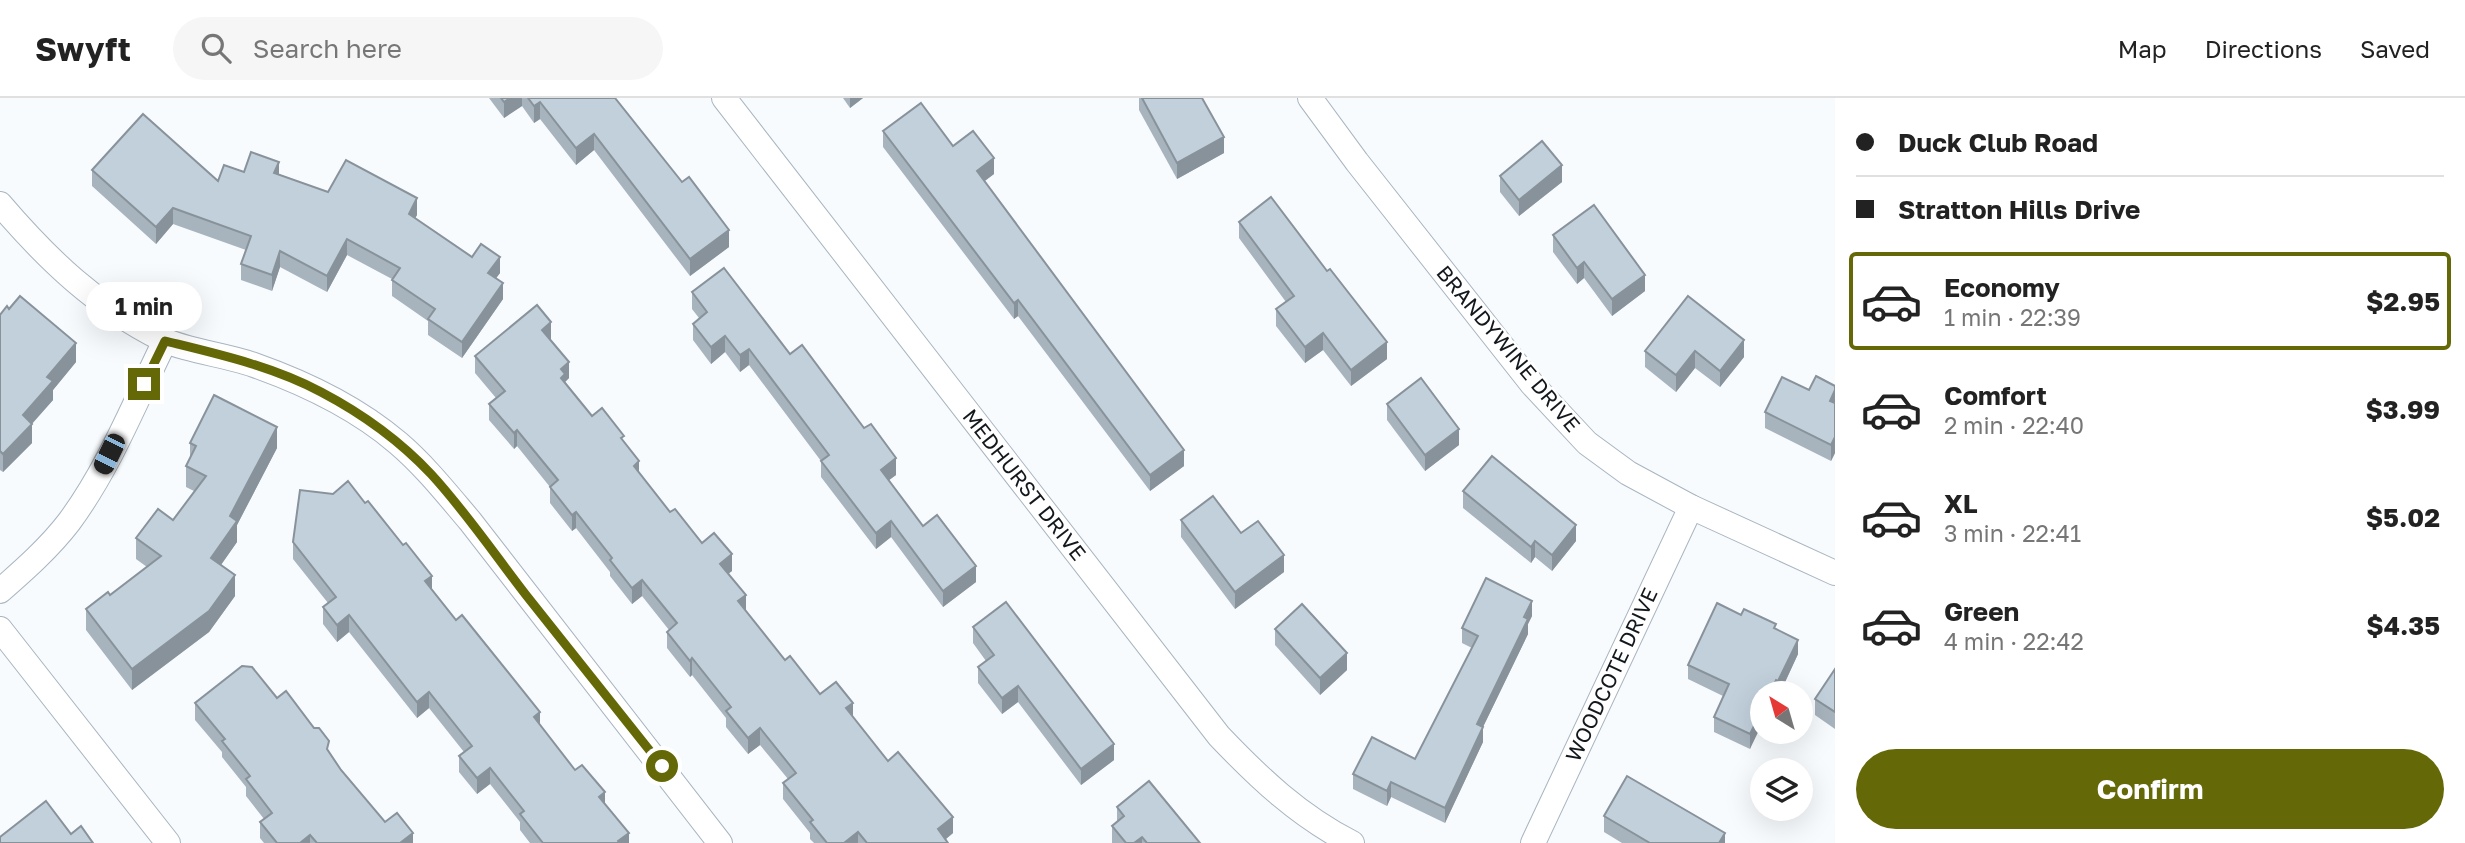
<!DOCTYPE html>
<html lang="en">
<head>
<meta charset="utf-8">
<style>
	body { margin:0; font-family:"Golos Text",sans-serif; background:#f6f6f6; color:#222; height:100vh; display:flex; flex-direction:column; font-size:26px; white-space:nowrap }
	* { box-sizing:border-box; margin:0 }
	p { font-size:23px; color:#767676 }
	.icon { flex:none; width:38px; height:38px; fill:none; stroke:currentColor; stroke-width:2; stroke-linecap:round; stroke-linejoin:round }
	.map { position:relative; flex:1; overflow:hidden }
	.side { display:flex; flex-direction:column; background:#fff; width:630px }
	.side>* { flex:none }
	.hud { display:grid; align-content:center; height:154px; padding:0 21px; background:#fff }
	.needle { width:46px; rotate:323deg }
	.buttons { position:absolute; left:1750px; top:583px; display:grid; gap:14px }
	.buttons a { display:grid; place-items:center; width:63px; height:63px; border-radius:50%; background:#fff; box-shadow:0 7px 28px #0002; font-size:35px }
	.end { position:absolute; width:32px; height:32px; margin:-16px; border:9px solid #646807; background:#fff; box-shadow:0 0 0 4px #fff }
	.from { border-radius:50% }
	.bubble { position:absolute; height:49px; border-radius:24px; background:#fff; box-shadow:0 7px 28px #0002; font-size:23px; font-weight:700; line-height:49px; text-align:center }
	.car { position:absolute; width:21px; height:42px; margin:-21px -10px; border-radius:9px; box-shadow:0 0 5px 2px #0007; background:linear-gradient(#222 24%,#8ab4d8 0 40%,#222 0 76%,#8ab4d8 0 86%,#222 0) }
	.hud b { display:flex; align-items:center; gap:24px; height:66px; font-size:26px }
	.hud b+b { border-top:2px solid #e0e0e0 }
	.hud i { width:18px; height:18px; background:#222 }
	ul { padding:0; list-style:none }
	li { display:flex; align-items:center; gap:21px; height:98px; margin:0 14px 10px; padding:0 7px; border:4px solid transparent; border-radius:7px }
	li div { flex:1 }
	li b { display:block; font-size:26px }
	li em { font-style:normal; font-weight:700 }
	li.active { border-color:#646807 }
	li>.icon { width:63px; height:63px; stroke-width:1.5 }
	.primary-button { display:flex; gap:14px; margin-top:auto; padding:14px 21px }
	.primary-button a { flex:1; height:80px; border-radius:42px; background:#646807; color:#fff; font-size:28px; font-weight:700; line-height:80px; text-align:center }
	header { display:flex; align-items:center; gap:42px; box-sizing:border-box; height:98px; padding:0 35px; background:#fff; border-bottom:2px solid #e0e0e0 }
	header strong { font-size:33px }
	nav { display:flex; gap:38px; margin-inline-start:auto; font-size:24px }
	.search { width:490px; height:63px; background:#f6f6f6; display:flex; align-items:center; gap:18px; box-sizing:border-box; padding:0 24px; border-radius:38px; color:#767676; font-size:26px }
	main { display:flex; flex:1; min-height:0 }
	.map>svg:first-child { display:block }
</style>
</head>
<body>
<header>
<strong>Swyft</strong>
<div class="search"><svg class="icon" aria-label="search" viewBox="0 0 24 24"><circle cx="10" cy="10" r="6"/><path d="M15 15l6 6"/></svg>Search here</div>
<nav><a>Map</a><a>Directions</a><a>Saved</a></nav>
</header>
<main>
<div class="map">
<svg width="1835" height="745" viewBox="0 0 1835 745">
	<rect width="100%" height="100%" fill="#f8fbfd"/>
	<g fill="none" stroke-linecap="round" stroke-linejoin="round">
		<defs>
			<g id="street">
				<path d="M724,0L1219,638C1259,680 1299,718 1352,745"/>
				<path d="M1310,0L1357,64L1532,286L1587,345L1628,375L1691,409L1835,475"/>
				<path d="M0,106C47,161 97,209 162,241C186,253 227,257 254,267C305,285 357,310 398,345C425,368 447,396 470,423L720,745"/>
				<path d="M0,493C24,472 49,450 69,424C109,370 135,304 165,243"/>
				<path d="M0,531L168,745"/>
				<path d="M1533,745L1691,409"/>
			</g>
		</defs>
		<use href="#street" stroke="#a8b5c1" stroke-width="26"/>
		<use href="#street" stroke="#fff" stroke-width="24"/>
	</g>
	<g fill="#a7b3bd">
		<path d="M489,0H615L729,149L690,178L594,52L576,67L540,21L534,25L522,8L504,20Z"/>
		<path d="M843,0H863L850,10Z"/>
		<path d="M1139,0H1202L1224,55L1177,81L1139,12Z"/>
		<path d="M883,33L953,48L994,76L984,83L1184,368L1150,393L1018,218L1014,221L883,49Z"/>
		<path d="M92,72L218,83L244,74L279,76L328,94L417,117L415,120L472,159L500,175L496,180L503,201L462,260L428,237V223L392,198V181L347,157L327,194L280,169L272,193L241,182V166L246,152L173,126L156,146L92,88Z"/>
		<path d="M1500,78L1562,84L1519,118L1500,94Z"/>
		<path d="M1239,124L1387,261L1351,288L1323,252L1305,265L1276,228V211L1286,204L1239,140Z"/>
		<path d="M1553,137L1645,193L1612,218L1584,180L1577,186L1553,154Z"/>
		<path d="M692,194L790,256L896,377L889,382L923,428L976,484L943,509L891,439L876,451L821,379V363L749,267L740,274L725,254L711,266L693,242V226L699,220L692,211Z"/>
		<path d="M0,217L76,264L53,292V302L32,326V345L3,374L0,372Z"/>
		<path d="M551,241L550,242L569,280L565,284L592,318L624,344L639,375L670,414L732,473L729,475L746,513L785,562L820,596L853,619L888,663L953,735L946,741L948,745H814L810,741V735L783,701V685L788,681L760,647L748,656L726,629V620L692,577L690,579L667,550V534L669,532L642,498L632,506L610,478V474L576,430L572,433L550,405V389L517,348L514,351L489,322V306L496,300L475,275V258Z"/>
		<path d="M1744,242V259L1720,289L1695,270L1676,294L1645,269V253Z"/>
		<path d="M1835,288V355L1831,363L1765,330V314L1809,292Z"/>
		<path d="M1387,306L1459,347L1425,373L1387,322Z"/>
		<path d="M190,345L277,350L237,427V444L221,467L235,498L209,534L132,592L86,532V511L110,497L147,469L136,461V440L173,422L194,393L186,389V368L190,361Z"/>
		<path d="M1463,393L1576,443L1552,473L1535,459L1531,465L1463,410Z"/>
		<path d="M1181,422L1241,435L1284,474L1235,511L1181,439Z"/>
		<path d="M293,444L432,491L575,672L605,707L629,745H530L520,732V724L490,686L477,696L459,674V658L464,654L429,610L417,620L349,534L337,544L323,526V509L328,505L293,461Z"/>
		<path d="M1741,517L1776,531L1798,556L1780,595H1762L1750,651L1714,634V619L1723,598L1688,581V567Z"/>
		<path d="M1532,518L1528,526V536L1483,629V644L1445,725L1391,699L1387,708L1353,691V676L1415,661L1472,550L1462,545V530Z"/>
		<path d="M973,529L1114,662L1081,687L1018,604L1002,616L978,585V569L986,563L973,545Z"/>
		<path d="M1275,531L1347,572L1320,597L1275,547Z"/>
		<path d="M1835,571V631L1815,617V601Z"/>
		<path d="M277,600L329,654L341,672L385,724L413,745H264L260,740V724L264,721L246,698V689L222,659V654L195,622V605Z"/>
		<path d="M1117,709L1200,745H1112V728L1117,723Z"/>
		<path d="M1604,718L1725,745H1622L1604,734Z"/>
	</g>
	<g fill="#88929a">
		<path d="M510,0H522V8L504,20V4Z"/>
		<path d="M850,0H863L850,10Z"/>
		<path d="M540,4V21L534,25V8Z"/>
		<path d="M594,36V52L576,67V50Z"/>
		<path d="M1224,39V55L1177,81V65Z"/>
		<path d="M994,60V76L977,89V73Z"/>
		<path d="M279,64V80L274,75Z"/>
		<path d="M1562,67V84L1519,118V102Z"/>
		<path d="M417,100V117L409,132V116Z"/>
		<path d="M173,110V126L156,146V129Z"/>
		<path d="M729,132V149L690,178V161Z"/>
		<path d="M347,141V157L327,194V178Z"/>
		<path d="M280,153V169L272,193V177Z"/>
		<path d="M500,159V175L488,191V175Z"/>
		<path d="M1584,164V180L1577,186V170Z"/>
		<path d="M1645,177V193L1612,218V201Z"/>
		<path d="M503,185V201L462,260V244Z"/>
		<path d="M1018,202V218L1014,221V205Z"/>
		<path d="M551,224V241L542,248V232Z"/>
		<path d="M1323,235V252L1305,265V249Z"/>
		<path d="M725,238V254L711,266V249Z"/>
		<path d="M1744,242V259L1720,289V273Z"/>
		<path d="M1387,244V261L1351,288V272Z"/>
		<path d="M76,245V264L53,292V302L28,330L32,326V345L3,374V356L23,317L47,279Z"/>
		<path d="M749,251V267L740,274V257Z"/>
		<path d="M1695,253V270L1676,294V277Z"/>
		<path d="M569,264V280L565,284L561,296V271Z"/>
		<path d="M1835,292V308L1830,303Z"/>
		<path d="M277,329V350L237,427V444L211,481V460L230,418Z"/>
		<path d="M1459,331V347L1425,373V357Z"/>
		<path d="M517,332V348L514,351V335Z"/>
		<path d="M1835,339V355L1831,363V347Z"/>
		<path d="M1184,352V368L1150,393V377Z"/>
		<path d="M896,360V377L881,388V372Z"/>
		<path d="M639,363V379L634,368Z"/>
		<path d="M576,414V430L572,433V417Z"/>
		<path d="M891,423V439L876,451V435Z"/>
		<path d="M1576,427V443L1552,473V457Z"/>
		<path d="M1535,443V459L1531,465V449Z"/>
		<path d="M732,456V473L720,482V466Z"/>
		<path d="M1284,457V474L1235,511V494Z"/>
		<path d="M976,468V484L943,509V493Z"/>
		<path d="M235,477V498L209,534L132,592V571Z"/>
		<path d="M432,478V494L425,483Z"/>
		<path d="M642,482V498L632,506V490Z"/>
		<path d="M746,497V513L738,503Z"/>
		<path d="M1532,503V518L1528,526V536L1483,629V644L1445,725V710L1477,626Z"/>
		<path d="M349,517V534L337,544V527Z"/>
		<path d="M1798,542V556L1780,595H1778V583Z"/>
		<path d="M1347,555V572L1320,597V580Z"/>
		<path d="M692,560V577L690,579V563Z"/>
		<path d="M1776,582V595H1770Z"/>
		<path d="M1018,588V604L1002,616V600Z"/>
		<path d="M429,594V610L417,620V604Z"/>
		<path d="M853,605V621L846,610Z"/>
		<path d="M1762,612V626L1750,651V636Z"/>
		<path d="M540,614V631L534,619Z"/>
		<path d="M760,630V647L748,656V640Z"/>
		<path d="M1114,646V662L1081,687V671Z"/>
		<path d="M490,670V686L477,696V680Z"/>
		<path d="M1391,684V699L1387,708V693Z"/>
		<path d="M605,694V711L599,699Z"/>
		<path d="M953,719V735L941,745L938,731Z"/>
		<path d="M858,734V745H844Z"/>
		<path d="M413,735V745H400Z"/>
		<path d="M629,735V745H618V743Z"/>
		<path d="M1725,735V745H1719Z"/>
		<path d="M310,737V745H300Z"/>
		<path d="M1142,739V745H1134Z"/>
	</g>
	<g fill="#c2d0dc" stroke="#88929a" stroke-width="2">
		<path d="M501,0H510L504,4Z"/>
		<path d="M528,0H615L682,84L689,79L729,132L690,161L594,36L576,50L540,4L534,8Z"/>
		<path d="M1142,0H1202L1224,39L1177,65Z"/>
		<path d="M921,5L953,48L973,33L994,60L977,73L1184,352L1150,377L1018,202L1014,205L883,33Z"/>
		<path d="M143,16L218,83L224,67L244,74L251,54L279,64L274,75L328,94L346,62L417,100L409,116L472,159L481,146L500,159L488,175L503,185L462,244L428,221L435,211L392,182L400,170L347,141L327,178L280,153L272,177L241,166L251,138L173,110L156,129L92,72Z"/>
		<path d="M1542,43L1562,67L1519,102L1500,78Z"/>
		<path d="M1271,99L1327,173L1330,171L1387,244L1351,272L1323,235L1305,249L1276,211L1294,198L1239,124Z"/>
		<path d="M1594,107L1645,177L1612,201L1584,164L1577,170L1553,137Z"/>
		<path d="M724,170L790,256L802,247L864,330L871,326L896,360L881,372L923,428L937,417L976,468L943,493L891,423L876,435L821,363L829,357L749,251L740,257L725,238L711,249L693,226L707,214L692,194Z"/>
		<path d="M20,198L76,245L47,279L53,283L23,317L32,326L3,356L0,353V217L7,208L9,211Z"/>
		<path d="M1688,198L1744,242L1720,273L1695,253L1676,277L1645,253Z"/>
		<path d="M537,207L551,224L542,232L569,264L561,271L565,276L561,280L592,318L602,310L624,338L621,340L639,363L634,368L670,414L675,411L702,445L714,435L732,456L720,466L746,497L738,503L785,562L790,558L820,596L836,584L853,605L846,610L888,663L898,654L953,719L938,731L948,745H867L858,734L844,745H827L810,724L813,722L783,685L796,675L760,630L748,640L726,613L731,609L692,560L690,563L667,534L677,525L642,482L632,490L610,462L612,460L576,414L572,417L550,389L558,382L517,332L514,335L489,306L505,293L475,258Z"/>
		<path d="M1816,278L1835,288V292L1830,303L1835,305V339L1831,347L1765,314L1782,279L1809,292Z"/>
		<path d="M1421,280L1459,331L1425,357L1387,306Z"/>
		<path d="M214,297L277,329L230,418L237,423L211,460L235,477L209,513L132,571L86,511L108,494L110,497L161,458L136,440L158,411L173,422L206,378L186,368L196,348L190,345Z"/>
		<path d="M1492,358L1576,427L1552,457L1535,443L1531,449L1463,393Z"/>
		<path d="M348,383L365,405L368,403L403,447L406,445L432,478L425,483L456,522L462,517L540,614L534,619L575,672L582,667L605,694L599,699L629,735L618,743L619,745H543L520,716L524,713L490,670L477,680L459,658L472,648L429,594L417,604L349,517L337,527L323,509L336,499L293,444L300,392L333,396Z"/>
		<path d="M1213,398L1241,435L1258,423L1284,457L1235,494L1181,422Z"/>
		<path d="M1486,480L1532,503L1524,519L1528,521L1477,626L1483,629L1445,710L1391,684L1387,693L1353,676L1372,639L1415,661L1478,538L1462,530Z"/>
		<path d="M1006,504L1114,646L1081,671L1018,588L1002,600L978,569L994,557L973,529Z"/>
		<path d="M1717,505L1741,517L1744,511L1776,526L1774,530L1798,542L1778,583L1776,582L1770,595H1762V612L1750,636L1714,619L1729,586L1688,567Z"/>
		<path d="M1302,506L1347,555L1320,580L1275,531Z"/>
		<path d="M242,568L252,569L277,600L286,593L314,630H319L329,643L327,651L341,672L385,724L397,715L413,735L400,745H317L310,737L300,745H277L260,724L272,715L246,681L250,678L222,643L225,641L195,605Z"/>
		<path d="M1835,571V614L1815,601Z"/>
		<path d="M1627,678L1725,735L1719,745H1650L1604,718Z"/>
		<path d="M1149,683L1200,745H1147L1142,739L1134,745H1126L1112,728L1124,718L1117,709Z"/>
		<path d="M46,703L71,736L81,728L93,745H0V739Z"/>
	</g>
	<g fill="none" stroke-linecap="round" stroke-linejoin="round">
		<path stroke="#646807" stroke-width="9" d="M144,286L165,243C218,256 272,268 321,294C361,315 400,343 431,376C466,414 495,457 526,497C571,554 617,611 662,668"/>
	</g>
	<g text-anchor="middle" stroke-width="5" stroke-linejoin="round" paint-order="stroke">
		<g font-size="21" fill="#13181c" stroke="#fff">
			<text transform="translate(1508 251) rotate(50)" y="7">BRANDYWINE DRIVE</text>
			<text transform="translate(1024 387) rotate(52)" y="7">MEDHURST DRIVE</text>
			<text transform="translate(1612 577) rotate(-65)" y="7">WOODCOTE DRIVE</text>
		</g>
	</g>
</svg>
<div class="buttons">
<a><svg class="needle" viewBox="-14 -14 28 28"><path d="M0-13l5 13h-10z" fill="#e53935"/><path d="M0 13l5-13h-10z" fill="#767676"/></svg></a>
<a><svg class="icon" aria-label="layers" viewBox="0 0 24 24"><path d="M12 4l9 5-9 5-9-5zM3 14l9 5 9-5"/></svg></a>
</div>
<i class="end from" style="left:662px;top:668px"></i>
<i class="end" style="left:144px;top:286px"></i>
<div class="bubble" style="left:86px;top:184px;width:116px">1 min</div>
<i class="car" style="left:109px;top:356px;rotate:206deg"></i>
</div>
<section class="side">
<div class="hud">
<b><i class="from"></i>Duck Club Road</b>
<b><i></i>Stratton Hills Drive</b>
</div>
<ul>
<li class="active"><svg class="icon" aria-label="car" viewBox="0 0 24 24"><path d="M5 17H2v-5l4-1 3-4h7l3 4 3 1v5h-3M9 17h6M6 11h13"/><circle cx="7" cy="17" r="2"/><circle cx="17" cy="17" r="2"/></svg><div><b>Economy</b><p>1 min · 22:39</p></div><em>$2.95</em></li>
<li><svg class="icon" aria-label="car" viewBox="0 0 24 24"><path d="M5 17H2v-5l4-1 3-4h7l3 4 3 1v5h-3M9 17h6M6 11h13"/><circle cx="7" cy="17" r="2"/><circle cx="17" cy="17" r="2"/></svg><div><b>Comfort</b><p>2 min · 22:40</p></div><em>$3.99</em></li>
<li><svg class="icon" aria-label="car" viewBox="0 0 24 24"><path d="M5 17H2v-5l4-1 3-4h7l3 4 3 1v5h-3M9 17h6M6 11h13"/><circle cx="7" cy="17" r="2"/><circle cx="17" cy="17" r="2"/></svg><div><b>XL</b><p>3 min · 22:41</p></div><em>$5.02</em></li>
<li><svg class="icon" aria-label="car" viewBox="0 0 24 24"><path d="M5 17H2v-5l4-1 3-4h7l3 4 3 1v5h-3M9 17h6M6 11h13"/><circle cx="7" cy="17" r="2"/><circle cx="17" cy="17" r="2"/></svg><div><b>Green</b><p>4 min · 22:42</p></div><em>$4.35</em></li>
</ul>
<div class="primary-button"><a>Confirm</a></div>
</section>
</main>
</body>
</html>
